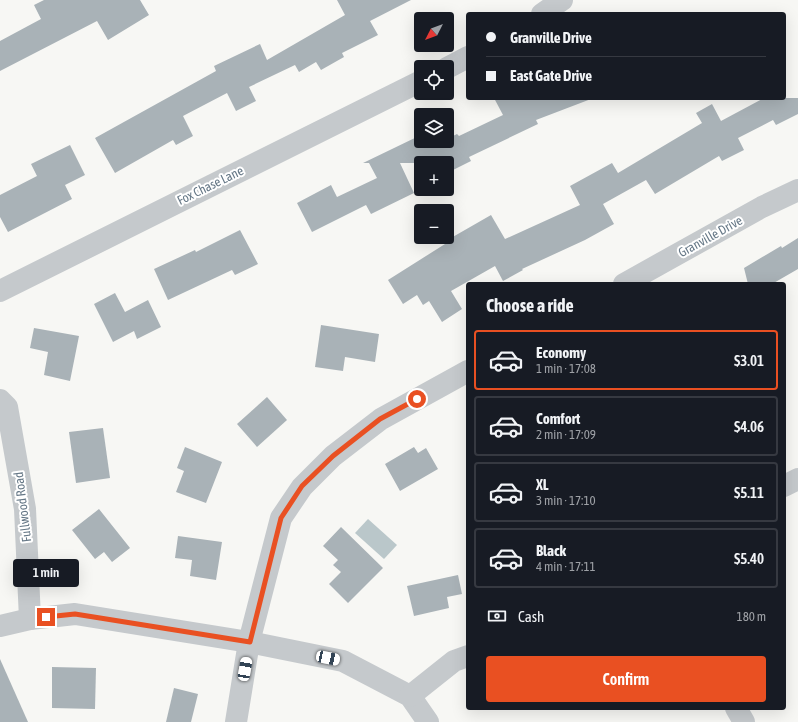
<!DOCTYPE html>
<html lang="en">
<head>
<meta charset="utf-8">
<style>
	body { margin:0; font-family:"Asap Condensed",sans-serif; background:#242831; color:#f1f3f6; height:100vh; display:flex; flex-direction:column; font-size:15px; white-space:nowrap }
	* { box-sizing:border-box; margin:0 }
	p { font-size:13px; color:#9ea1a6 }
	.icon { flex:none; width:22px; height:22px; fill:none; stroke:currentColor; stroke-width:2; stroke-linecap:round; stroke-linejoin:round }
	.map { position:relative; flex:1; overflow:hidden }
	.sheet { position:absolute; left:466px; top:282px; width:320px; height:428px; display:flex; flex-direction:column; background:#171b24; border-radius:4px; box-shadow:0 4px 16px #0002 }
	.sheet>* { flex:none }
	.hud { position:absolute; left:466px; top:12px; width:320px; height:88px; border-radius:4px; box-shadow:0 4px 16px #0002; display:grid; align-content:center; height:88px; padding:0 20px; background:#171b24 }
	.needle { width:26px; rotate:228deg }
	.tools { position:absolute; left:414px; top:12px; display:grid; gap:8px }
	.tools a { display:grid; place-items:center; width:40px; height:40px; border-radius:4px; background:#171b24; box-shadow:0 4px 16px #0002; font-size:20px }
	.end { position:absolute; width:18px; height:18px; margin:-9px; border:5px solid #e95022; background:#fff; box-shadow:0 0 0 2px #fff }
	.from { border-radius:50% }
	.bubble { position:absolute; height:28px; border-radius:4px; background:#171b24; box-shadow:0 4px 16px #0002; font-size:13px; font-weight:600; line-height:28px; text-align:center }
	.car { position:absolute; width:12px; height:24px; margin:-12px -6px; border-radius:5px; box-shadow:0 0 3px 1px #0007; background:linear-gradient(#fff 24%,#345 0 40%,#fff 0 76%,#345 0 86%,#fff 0) }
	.hud b { display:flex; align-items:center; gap:14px; height:38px; font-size:15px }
	.hud b+b { border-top:1px solid #363941 }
	.hud i { width:10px; height:10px; background:#f1f3f6 }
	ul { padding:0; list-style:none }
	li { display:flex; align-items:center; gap:12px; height:60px; margin:0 8px 6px; padding:0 12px; border:2px solid #363941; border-radius:4px }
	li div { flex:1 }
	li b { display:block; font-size:15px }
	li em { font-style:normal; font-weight:600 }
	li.selected { border-color:#e95022 }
	li>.icon { width:36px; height:36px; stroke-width:1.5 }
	h2 { padding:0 20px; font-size:18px; line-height:48px }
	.pay { display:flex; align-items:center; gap:10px; height:44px; padding:0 20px; font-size:15px }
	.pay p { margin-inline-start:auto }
	.button { display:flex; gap:8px; margin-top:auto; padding:8px 20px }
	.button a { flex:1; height:46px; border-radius:4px; background:#e95022; color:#fff; font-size:16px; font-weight:600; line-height:46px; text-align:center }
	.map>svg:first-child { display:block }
</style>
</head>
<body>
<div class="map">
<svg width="798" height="722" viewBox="0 0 798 722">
	<rect width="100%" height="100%" fill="#f7f7f4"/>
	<path fill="#bac7ca" d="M368,519L397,545L384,559L355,533Z"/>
	<g fill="#a9b2b7">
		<path d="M44,0H140L149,15L108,40L97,21L0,71V41L41,19L34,5Z"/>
		<path d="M337,0H411L370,21L378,35L342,53L344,57L321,70L316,62L299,72L295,65L249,87L256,101L236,111L227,93L183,116L193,136L176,145L173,140L115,173L95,138L216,71L214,66L260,44L267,60L345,15Z"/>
		<path d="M494,98H591V99L536,120L538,124L469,157L471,161L447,173V163H400L414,193L371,214L366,205L312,232L297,203L331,185L337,197L377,178L369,163H363L421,135V141H447V139L457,134L459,136L503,115Z"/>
		<path d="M764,98H798V114L776,125L773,120L738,138L744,150L722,161L719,156L655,194L646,180L603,204L614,224L585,240L522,269L523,270L503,281L495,266L451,291L462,309L442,322L429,301L423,305L417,295L403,304L388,280L445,244L444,242L491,215L505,239L580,205L570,186L612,163L618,173L702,123L696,113L712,104L721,121Z"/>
		<path d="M70,145L85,175L65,185L72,199L8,232L0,217V195L37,176L31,164Z"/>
		<path d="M240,230L258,264L235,275L232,270L168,300L154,269L195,250L196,252Z"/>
		<path d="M798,238V269L772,284H748L744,268L781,246L782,248Z"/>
		<path d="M115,293L125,312L148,300L161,327L137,339L134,331L113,342L94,304Z"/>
		<path d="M321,325L379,334L375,362L345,357L343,371L315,367Z"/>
		<path d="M34,328L79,336L70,381L44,375L48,352L30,348Z"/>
		<path d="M267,397L287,420L257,447L237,424Z"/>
		<path d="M103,428L110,478L76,483L69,432Z"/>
		<path d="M185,447L222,462L206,503L176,492L184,471L177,468Z"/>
		<path d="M414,447L418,453L426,448L438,469L400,491L385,464Z"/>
		<path d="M99,509L130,548L112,562L104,552L95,559L72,530Z"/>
		<path d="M341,527L383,568L348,603L329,584L341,572L333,565L338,560L323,546Z"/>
		<path d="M178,536L222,542L216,580L190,576L192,560L175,558Z"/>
		<path d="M458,575L462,594L447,597L449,608L414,616L407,586Z"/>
		<path d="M0,659L28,722H0Z"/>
		<path d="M52,667L96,668L95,709L52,708Z"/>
		<path d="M174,688L198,694L191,722H166Z"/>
	</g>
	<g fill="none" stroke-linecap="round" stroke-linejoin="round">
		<g stroke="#c5c9cc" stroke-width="22">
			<path d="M542,14L562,0"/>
			<path d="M447,68L468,57"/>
			<path d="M624,284L762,207L798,190"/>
			<path d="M0,291L421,81"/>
			<path d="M0,400L7,407L25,509L30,619"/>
			<path d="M784,486L798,479"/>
			<path d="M0,626L30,619L75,614L249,642L343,661L410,696L428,722"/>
			<path d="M410,696L454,661L468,656"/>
			<path d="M736,708L744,722"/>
			<path d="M236,722L249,642L281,518L302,487L333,456L381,419L468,371"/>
		</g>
	</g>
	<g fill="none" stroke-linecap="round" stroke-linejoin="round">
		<path stroke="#e95022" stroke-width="5" d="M46,617L75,614L250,642L281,518L302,486L333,456L380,419L417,399"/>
	</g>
	<g text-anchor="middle" stroke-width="4" stroke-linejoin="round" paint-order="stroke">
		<g font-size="13" fill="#657786" stroke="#fff">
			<text transform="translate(210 185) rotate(-26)" y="5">Fox Chase Lane</text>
			<text transform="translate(710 236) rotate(-29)" y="5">Granville Drive</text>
			<text transform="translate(22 507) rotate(-97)" y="5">Fullwood Road</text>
		</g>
	</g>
</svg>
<div class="tools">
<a><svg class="needle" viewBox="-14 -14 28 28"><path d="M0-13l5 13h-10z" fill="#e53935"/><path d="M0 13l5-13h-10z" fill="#9ea1a6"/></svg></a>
<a><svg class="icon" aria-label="locate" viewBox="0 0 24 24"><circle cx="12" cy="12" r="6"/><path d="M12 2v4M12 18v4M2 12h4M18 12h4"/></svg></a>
<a><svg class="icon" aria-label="layers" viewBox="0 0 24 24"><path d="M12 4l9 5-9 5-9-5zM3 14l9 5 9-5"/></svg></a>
<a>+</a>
<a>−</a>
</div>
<i class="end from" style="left:417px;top:399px"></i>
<i class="end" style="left:46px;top:617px"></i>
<div class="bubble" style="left:13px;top:559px;width:66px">1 min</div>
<i class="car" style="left:328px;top:658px;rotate:102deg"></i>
<i class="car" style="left:245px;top:669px;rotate:10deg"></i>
<div class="hud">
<b><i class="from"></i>Granville Drive</b>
<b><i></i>East Gate Drive</b>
</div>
<section class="sheet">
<h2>Choose a ride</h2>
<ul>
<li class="selected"><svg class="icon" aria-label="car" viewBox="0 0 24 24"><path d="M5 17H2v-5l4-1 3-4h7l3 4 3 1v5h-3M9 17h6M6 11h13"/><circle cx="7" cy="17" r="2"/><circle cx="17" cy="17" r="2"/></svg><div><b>Economy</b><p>1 min · 17:08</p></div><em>$3.01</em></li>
<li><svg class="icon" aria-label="car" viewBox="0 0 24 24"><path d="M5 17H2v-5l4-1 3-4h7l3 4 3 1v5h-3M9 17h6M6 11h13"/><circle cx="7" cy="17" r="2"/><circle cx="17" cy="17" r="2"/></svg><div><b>Comfort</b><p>2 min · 17:09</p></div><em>$4.06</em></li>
<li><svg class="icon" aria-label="car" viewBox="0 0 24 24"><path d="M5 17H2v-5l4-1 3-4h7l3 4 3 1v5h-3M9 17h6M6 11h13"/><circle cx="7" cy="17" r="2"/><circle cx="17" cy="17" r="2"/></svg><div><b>XL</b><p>3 min · 17:10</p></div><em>$5.11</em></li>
<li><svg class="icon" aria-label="car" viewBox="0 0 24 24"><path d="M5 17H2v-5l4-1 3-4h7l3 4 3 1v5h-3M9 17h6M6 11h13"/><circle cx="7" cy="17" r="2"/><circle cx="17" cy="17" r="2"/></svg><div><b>Black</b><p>4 min · 17:11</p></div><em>$5.40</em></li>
</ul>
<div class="pay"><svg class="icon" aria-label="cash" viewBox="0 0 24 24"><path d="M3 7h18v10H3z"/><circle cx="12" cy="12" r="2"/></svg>Cash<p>180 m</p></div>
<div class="button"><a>Confirm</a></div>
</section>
</div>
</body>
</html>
